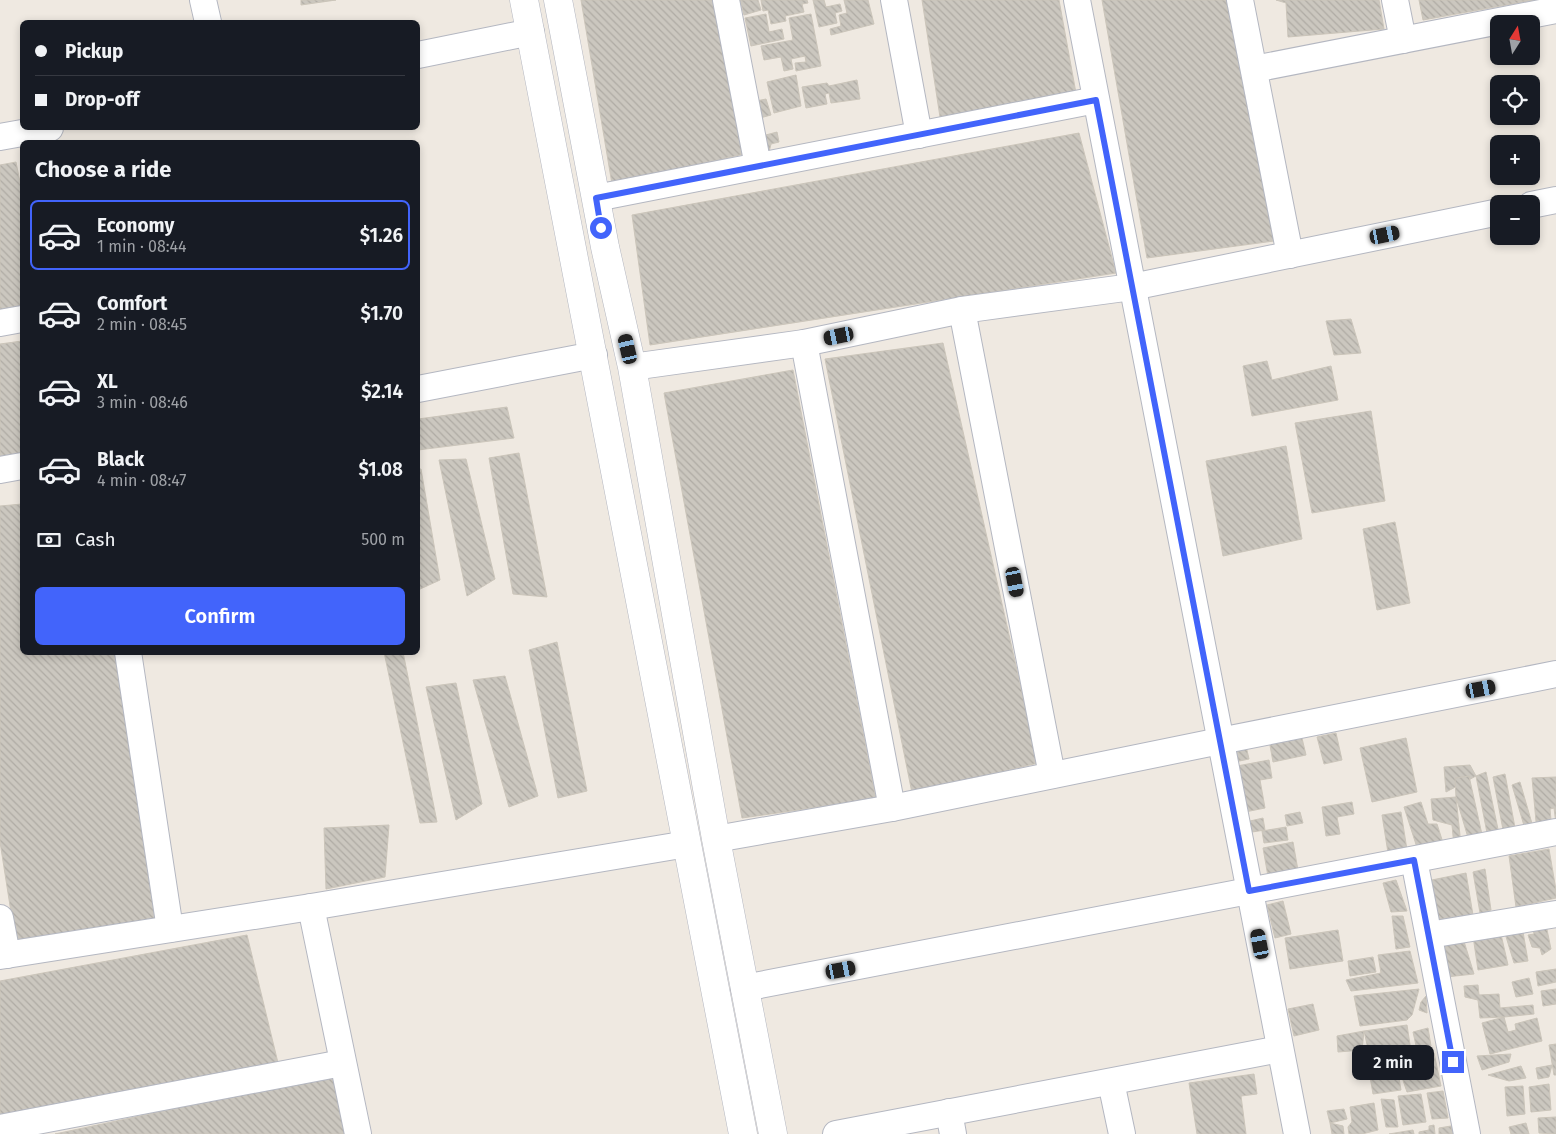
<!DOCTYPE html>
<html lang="en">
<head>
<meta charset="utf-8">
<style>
	body { margin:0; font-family:"Fira Sans",sans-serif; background:#242831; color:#f1f3f6; height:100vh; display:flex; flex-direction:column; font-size:19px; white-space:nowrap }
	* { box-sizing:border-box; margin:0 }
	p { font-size:16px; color:#9ea1a6 }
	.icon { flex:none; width:28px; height:28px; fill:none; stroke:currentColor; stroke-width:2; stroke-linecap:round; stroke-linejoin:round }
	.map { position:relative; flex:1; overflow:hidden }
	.details { position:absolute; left:20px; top:140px; width:400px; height:515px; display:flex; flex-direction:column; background:#171b24; border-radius:8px; box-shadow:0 2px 8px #0003 }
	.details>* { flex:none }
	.banner { position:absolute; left:20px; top:20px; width:400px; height:110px; border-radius:8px; box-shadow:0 2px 8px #0003; display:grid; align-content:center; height:110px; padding:0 15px; background:#171b24 }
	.needle { width:32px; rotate:11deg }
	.buttons { position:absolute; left:1490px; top:15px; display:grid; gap:10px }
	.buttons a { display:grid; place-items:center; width:50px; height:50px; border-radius:8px; background:#171b24; box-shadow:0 2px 8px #0003; font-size:25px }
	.end { position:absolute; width:22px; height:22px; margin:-11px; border:6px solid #4264fb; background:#fff; box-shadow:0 0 0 2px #fff }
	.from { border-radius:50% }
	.bubble { position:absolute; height:35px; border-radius:8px; background:#171b24; box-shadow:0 2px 8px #0003; font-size:16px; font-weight:600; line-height:35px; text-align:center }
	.car { position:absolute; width:15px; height:30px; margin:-15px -8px; border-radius:6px; box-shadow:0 0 4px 1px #0007; background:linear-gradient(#222 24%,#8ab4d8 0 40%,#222 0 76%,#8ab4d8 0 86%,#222 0) }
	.banner b { display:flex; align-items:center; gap:18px; height:48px; font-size:19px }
	.banner b+b { border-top:1px solid #363941 }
	.banner i { width:12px; height:12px; background:#f1f3f6 }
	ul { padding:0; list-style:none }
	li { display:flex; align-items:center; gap:15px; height:70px; margin:0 10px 8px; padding:0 5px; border:2px solid transparent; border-radius:8px }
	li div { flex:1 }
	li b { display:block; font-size:19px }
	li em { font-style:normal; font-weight:600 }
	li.current { border-color:#4264fb }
	li>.icon { width:45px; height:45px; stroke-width:1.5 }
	h2 { padding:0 15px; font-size:22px; line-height:60px }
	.pay { display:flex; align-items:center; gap:12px; height:55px; padding:0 15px; font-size:19px }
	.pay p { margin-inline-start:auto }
	.action { display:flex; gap:10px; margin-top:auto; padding:10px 15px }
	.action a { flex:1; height:58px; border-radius:8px; background:#4264fb; color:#fff; font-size:20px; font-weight:600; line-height:58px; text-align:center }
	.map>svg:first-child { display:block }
</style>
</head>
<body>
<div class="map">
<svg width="1556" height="1134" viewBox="0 0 1556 1134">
	<defs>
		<pattern id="building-back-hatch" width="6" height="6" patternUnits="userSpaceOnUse" patternTransform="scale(1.25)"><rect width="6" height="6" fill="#cbc7bf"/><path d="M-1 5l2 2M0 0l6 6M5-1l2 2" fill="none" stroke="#afaba4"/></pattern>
	</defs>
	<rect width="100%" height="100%" fill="#efe9e1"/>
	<g fill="url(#building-back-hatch)" stroke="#cbc5ba">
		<path d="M301,0H336L301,5Z"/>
		<path d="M581,0H713L744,154L612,184Z"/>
		<path d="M740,0H758L761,10L744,15Z"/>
		<path d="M761,0H807L808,3L802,4L804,12L785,16L786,21L771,24L768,10L763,11Z"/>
		<path d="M813,0H824L826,7L840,4L842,11L835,13L837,23L819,27Z"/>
		<path d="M844,0H868L874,24L831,35L830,29L841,26L839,15L847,13Z"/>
		<path d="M922,0H1059L1078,104L940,117Z"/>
		<path d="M1102,0H1228L1274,241L1147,258Z"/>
		<path d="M1276,0H1379L1384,29L1288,37L1286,3Z"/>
		<path d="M1419,0H1534L1423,20Z"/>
		<path d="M766,14L769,32L782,29L784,39L751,46L745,18Z"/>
		<path d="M811,14L821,66L796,71L795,63L806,62L805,56L791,59L793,69L784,71L781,57L764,60L761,46L793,40L789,18Z"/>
		<path d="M796,75L801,106L774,113L767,82Z"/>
		<path d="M857,80L860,99L831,103L829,93L825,94L827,104L806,108L802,87L827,83L829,86Z"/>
		<path d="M766,99L771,115L760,118L756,101Z"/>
		<path d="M777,132L779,142L771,144L769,152L764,149L762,136Z"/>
		<path d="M1079,133L1116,273L650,345L632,215Z"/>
		<path d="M16,162L22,192V312L0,316V165Z"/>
		<path d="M1351,319L1361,353L1334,355L1326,321Z"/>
		<path d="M22,341V456L0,461V344Z"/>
		<path d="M943,343L1038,763L912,793L825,359Z"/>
		<path d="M1267,361L1272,380L1331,366L1338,400L1252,416L1243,366Z"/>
		<path d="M793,370L876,799L742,818L664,393Z"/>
		<path d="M507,407L514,438L418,450V419Z"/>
		<path d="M1371,411L1385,501L1312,513L1295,423Z"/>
		<path d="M1286,446L1302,539L1223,556L1206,461Z"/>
		<path d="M519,453L547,597L513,594L489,458Z"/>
		<path d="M466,459L495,579L467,596L439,460Z"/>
		<path d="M418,469H421L440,580L418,590Z"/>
		<path d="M22,504V652H118L161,927L16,944L0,842V506Z"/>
		<path d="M1395,522L1410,603L1377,610L1363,529Z"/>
		<path d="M557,642L587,791L558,798L529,650Z"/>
		<path d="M384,652H403L437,822L420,823Z"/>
		<path d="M505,676L538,796L509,807L473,680Z"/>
		<path d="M456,683L482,804L456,820L426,687Z"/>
		<path d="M1336,733L1342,760L1324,764L1317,737Z"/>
		<path d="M1301,734L1306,755L1273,762L1269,740Z"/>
		<path d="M1406,738L1417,792L1372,802L1360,748Z"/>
		<path d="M1246,746L1249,759L1230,763L1228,749Z"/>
		<path d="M1269,760L1272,778L1260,780L1265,808L1245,812L1237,766Z"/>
		<path d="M1470,765L1476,776L1446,792L1444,767Z"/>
		<path d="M1486,772L1499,834L1488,838L1476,776Z"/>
		<path d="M1505,774L1516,833L1504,835L1493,777Z"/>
		<path d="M1469,776L1483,839L1469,841L1456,797L1455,778Z"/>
		<path d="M1556,777V824L1554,808L1550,809L1552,831L1537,832L1532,778Z"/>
		<path d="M1520,782L1533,827L1525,829L1512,785Z"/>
		<path d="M1456,797L1461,845L1454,846L1452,825L1433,820L1431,799Z"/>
		<path d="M1352,802L1354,814L1337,817L1340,834L1326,836L1322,807Z"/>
		<path d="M1421,802L1428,824H1437L1445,849L1420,857L1404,807Z"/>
		<path d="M1300,812L1303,823L1287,826L1285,815Z"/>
		<path d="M1401,812L1408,856L1389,859L1382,815Z"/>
		<path d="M1263,818L1265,830L1252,832L1250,821Z"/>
		<path d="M389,825L385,877L326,889L324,828Z"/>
		<path d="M1286,827L1288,840L1264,843L1262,831Z"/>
		<path d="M1293,842L1299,876L1269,882L1263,848Z"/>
		<path d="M1549,849L1556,890V898L1516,907L1509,856Z"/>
		<path d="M1485,869L1491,910L1480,913L1473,872Z"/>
		<path d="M1466,873L1473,915L1436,920L1427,881Z"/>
		<path d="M1396,880L1407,911L1391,912L1383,883Z"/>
		<path d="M1283,901L1291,934L1275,938L1267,905Z"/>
		<path d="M1392,916H1403L1410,947L1396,949Z"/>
		<path d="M1545,920L1551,949L1542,955L1540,948L1532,947L1528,935L1534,934L1532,923Z"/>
		<path d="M1522,926L1528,961L1514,963L1504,930Z"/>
		<path d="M1338,930L1343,961L1290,969L1285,938Z"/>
		<path d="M1500,930L1508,965L1478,970L1473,936Z"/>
		<path d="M247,935L279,1067L0,1122V981Z"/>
		<path d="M1463,938L1474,974L1446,977L1439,945Z"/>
		<path d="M1410,951L1418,983L1351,991L1346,980L1381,973L1378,955Z"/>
		<path d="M1373,957L1376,972L1350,976L1348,961Z"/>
		<path d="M1556,969V982L1538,986L1536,972Z"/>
		<path d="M1529,978L1533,994L1516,997L1512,982Z"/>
		<path d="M1478,985L1479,995L1499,994L1500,1008L1533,1005L1534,1014L1504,1017L1480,1018L1478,1000L1465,997L1464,986Z"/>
		<path d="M1419,989L1412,1015L1407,1020L1360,1026L1354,996Z"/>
		<path d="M1556,989V1004L1543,1006L1541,991Z"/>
		<path d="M1426,996L1427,1013L1419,1010L1421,1002Z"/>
		<path d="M1313,1004L1319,1030L1294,1036L1288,1009Z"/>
		<path d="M1504,1017L1508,1032L1516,1030L1515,1024L1537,1018L1542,1041L1490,1054L1482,1023Z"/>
		<path d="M1407,1025L1411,1051L1370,1058L1364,1031Z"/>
		<path d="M1428,1028L1431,1046L1417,1050L1413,1032Z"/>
		<path d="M1364,1031L1362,1050L1338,1052L1337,1036Z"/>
		<path d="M1556,1044V1075H1554L1549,1045Z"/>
		<path d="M1434,1053L1441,1086L1407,1092L1396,1060Z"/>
		<path d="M1511,1054L1509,1062L1482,1070L1477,1056Z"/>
		<path d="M1396,1060L1401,1090L1373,1094L1368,1065Z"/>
		<path d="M1552,1065L1549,1077L1538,1079L1536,1068Z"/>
		<path d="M1521,1066L1526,1078L1509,1081L1488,1075Z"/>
		<path d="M1254,1074L1257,1094L1241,1096L1246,1134H1197L1189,1083Z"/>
		<path d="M333,1075L347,1134H55Z"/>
		<path d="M1549,1084L1551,1110L1531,1112L1529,1087Z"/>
		<path d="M1523,1086L1525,1114L1507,1116L1505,1087Z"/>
		<path d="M1443,1091L1448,1118L1432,1119L1427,1093Z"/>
		<path d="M1421,1094L1426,1122L1403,1125L1398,1096Z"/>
		<path d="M1381,1099L1394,1100L1398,1127H1386Z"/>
		<path d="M1374,1103L1378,1130L1362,1134H1349L1348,1127L1352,1122L1350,1107Z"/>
		<path d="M1344,1109L1347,1119L1330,1123L1327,1111Z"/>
		<path d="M1556,1117V1134L1539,1133L1538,1118Z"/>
		<path d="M1330,1123L1343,1126L1344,1134H1332Z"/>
		<path d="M1526,1123L1529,1134H1511L1509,1127Z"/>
		<path d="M1434,1125L1435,1134H1419V1132L1429,1130V1126Z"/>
		<path d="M1451,1126L1453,1134H1439V1128Z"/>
		<path d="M1413,1130L1414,1134H1389Z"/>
	</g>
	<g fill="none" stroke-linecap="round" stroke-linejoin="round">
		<defs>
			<g id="street">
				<path d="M203,0L208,22"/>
				<path d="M726,0L758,166"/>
				<path d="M894,0L919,135"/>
				<path d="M1077,0L1297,1134"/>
				<path d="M1240,0L1290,255"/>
				<path d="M1395,0L1403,40"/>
				<path d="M418,55L531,32"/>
				<path d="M1254,69L1556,10"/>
				<path d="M0,137L50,128"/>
				<path d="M596,198L1096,100"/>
				<path d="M1531,205L1556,200"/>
				<path d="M962,310L1052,775"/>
				<path d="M0,323L22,319"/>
				<path d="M804,343L892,808"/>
				<path d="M632,367L804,343L962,310L1132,287L1499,212"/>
				<path d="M418,389L594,355"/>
				<path d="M0,470L22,466"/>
				<path d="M128,652L170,929"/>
				<path d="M716,839L892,808L1220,741L1556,674"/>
				<path d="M1414,860L1467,1134"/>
				<path d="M311,907L358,1134"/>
				<path d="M0,918L7,955"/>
				<path d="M1429,935L1556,914"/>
				<path d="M0,956L311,907L687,844"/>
				<path d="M744,988L1556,832"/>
				<path d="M1111,1082L1122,1134"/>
				<path d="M949,1112L953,1134"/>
				<path d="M0,1128L342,1063"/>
				<path d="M836,1134L1280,1049"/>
			</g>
			<g id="secondary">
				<path d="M524,0L743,1134"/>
				<path d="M558,0L605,247L632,367L716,839L773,1134"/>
			</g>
		</defs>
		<use href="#street" stroke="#b4b7c1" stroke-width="28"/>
		<use href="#secondary" stroke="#b4b7c1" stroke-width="29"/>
		<use href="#street" stroke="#fff" stroke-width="26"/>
		<use href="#secondary" stroke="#fff" stroke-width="28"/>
	</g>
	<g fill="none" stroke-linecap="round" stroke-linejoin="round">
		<path stroke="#4264fb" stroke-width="6" d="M601,228L596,198L1096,100L1249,891L1414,860L1453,1062"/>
	</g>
</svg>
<div class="buttons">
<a><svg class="needle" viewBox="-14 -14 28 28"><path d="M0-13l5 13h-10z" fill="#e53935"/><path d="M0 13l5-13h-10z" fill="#9ea1a6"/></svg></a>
<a><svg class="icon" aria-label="locate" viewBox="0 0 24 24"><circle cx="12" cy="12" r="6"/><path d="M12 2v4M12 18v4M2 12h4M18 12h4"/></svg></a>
<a>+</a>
<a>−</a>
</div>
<i class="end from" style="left:601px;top:228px"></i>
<i class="end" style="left:1453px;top:1062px"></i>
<div class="bubble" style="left:1352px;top:1045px;width:82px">2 min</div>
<i class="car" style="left:1385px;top:235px;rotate:78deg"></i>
<i class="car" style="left:839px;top:336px;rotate:258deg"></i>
<i class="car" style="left:628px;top:349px;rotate:347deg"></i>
<i class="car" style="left:1015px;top:582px;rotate:169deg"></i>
<i class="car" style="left:1481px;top:689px;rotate:79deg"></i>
<i class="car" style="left:1260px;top:944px;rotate:349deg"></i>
<i class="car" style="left:841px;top:970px;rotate:79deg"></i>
<div class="banner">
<b><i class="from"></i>Pickup</b>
<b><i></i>Drop-off</b>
</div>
<section class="details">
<h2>Choose a ride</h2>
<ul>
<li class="current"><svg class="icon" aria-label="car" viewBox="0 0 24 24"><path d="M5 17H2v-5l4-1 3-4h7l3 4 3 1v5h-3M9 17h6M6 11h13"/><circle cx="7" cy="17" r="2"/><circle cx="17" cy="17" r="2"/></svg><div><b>Economy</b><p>1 min · 08:44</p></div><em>$1.26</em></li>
<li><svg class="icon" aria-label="car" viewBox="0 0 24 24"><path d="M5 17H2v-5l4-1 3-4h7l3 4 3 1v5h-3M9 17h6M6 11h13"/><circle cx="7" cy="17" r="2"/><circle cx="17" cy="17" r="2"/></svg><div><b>Comfort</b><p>2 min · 08:45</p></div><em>$1.70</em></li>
<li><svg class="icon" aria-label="car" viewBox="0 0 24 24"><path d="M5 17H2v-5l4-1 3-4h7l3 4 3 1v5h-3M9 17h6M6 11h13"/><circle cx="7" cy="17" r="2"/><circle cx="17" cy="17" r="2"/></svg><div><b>XL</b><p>3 min · 08:46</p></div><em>$2.14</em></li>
<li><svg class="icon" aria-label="car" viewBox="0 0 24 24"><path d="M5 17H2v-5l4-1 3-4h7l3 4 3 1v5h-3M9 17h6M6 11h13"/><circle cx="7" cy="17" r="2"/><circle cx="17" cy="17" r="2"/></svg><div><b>Black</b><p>4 min · 08:47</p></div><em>$1.08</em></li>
</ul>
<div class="pay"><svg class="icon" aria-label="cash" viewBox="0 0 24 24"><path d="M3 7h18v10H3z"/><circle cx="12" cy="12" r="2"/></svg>Cash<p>500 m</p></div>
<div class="action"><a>Confirm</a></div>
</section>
</div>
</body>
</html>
